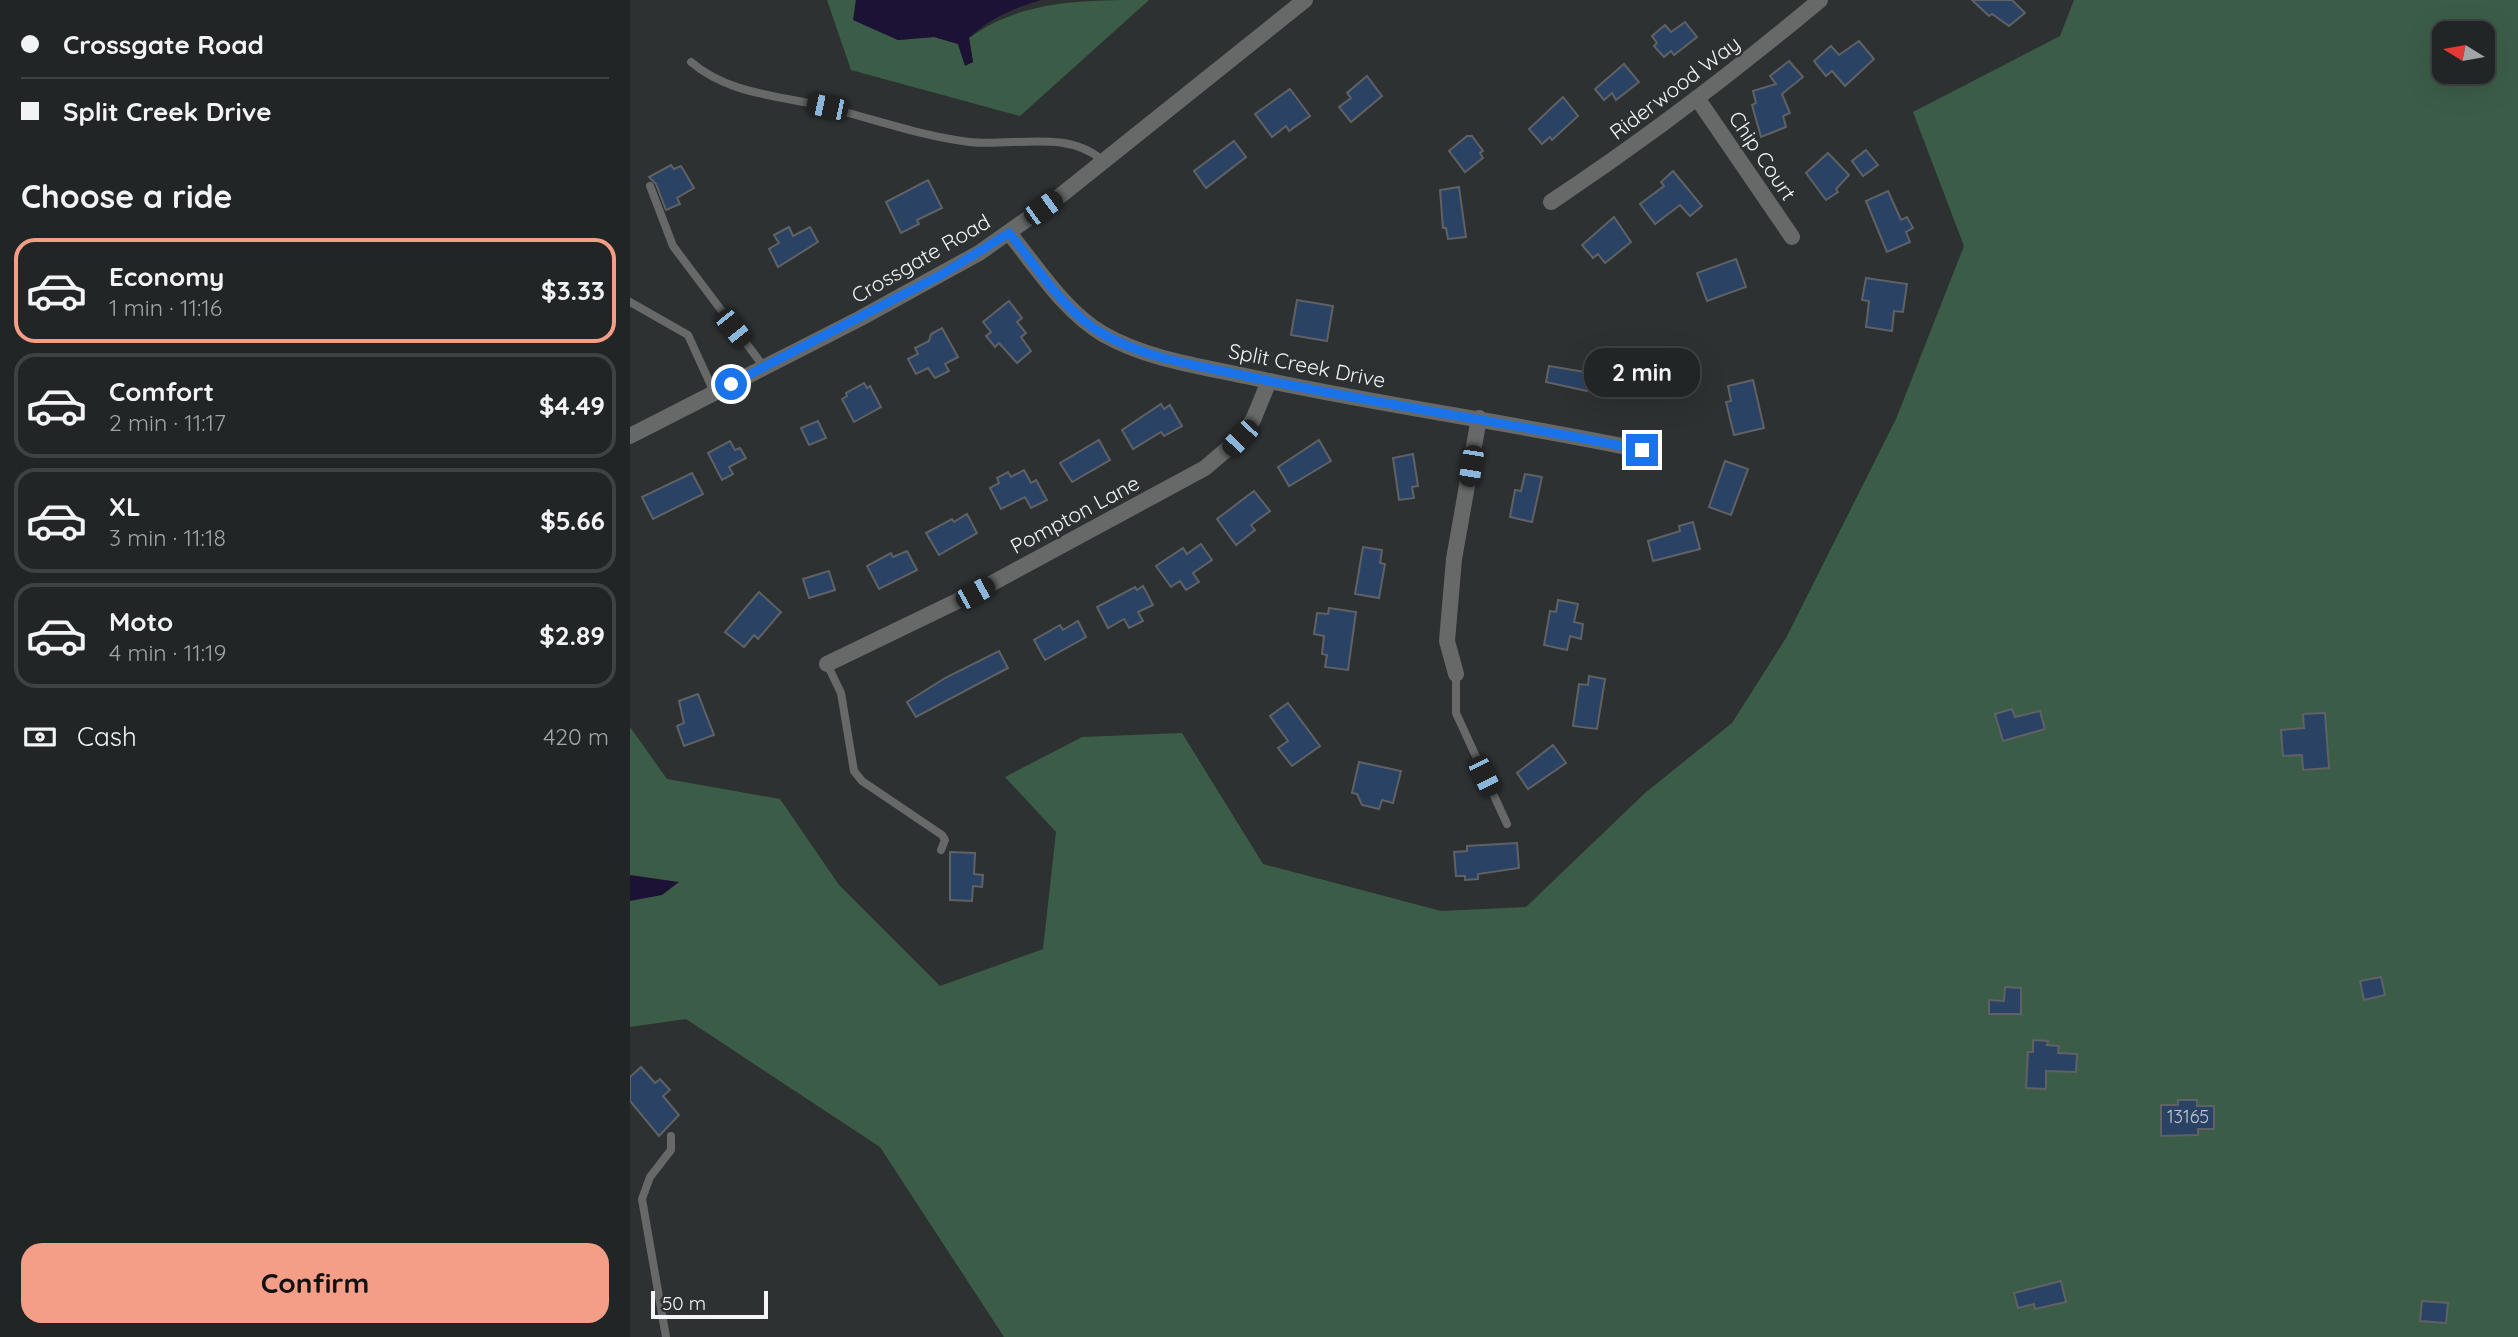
<!DOCTYPE html>
<html lang="en">
<head>
<meta charset="utf-8">
<style>
	body { margin:0; font-family:Quicksand,sans-serif; background:#2a2d2e; color:#f1f3f6; height:100vh; display:flex; flex-direction:column; font-size:26px; white-space:nowrap }
	* { box-sizing:border-box; margin:0 }
	p { font-size:23px; color:#a2a5a7 }
	.icon { flex:none; width:38px; height:38px; fill:none; stroke:currentColor; stroke-width:2; stroke-linecap:round; stroke-linejoin:round }
	.map { position:relative; flex:1; overflow:hidden }
	.drawer { display:flex; flex-direction:column; background:#222526; width:630px }
	.drawer>* { flex:none }
	.hud { display:grid; align-content:center; height:154px; padding:0 21px; background:#222526 }
	.needle { width:46px; rotate:281deg }
	.tools { position:absolute; left:1802px; top:21px; display:grid; gap:14px }
	.tools a { display:grid; place-items:center; width:63px; height:63px; border-radius:14px; background:#222526; box-shadow:0 7px 28px #0002,0 0 0 2px #3f4243; font-size:35px }
	.scale { position:absolute; left:21px; bottom:18px; width:117px; box-sizing:border-box; padding-left:7px; border:4px solid #f3f5f6; border-top:0; font-size:19px; line-height:24px; white-space:nowrap; color:#f3f5f6; -webkit-text-stroke:5px #2e3132; paint-order:stroke }
	.end { position:absolute; width:32px; height:32px; margin:-16px; border:9px solid #1a73e8; background:#fff; box-shadow:0 0 0 4px #fff }
	.from { border-radius:50% }
	.bubble { position:absolute; height:49px; border-radius:21px; background:#222526; box-shadow:0 7px 28px #0002,0 0 0 2px #3f4243; font-size:23px; font-weight:700; line-height:49px; text-align:center }
	.car { position:absolute; width:21px; height:42px; margin:-21px -10px; border-radius:9px; box-shadow:0 0 5px 2px #0007; background:linear-gradient(#222 24%,#8ab4d8 0 40%,#222 0 76%,#8ab4d8 0 86%,#222 0) }
	.hud b { display:flex; align-items:center; gap:24px; height:66px; font-size:26px }
	.hud b+b { border-top:2px solid #3f4243 }
	.hud i { width:18px; height:18px; background:#f1f3f6 }
	ul { padding:0; list-style:none }
	li { display:flex; align-items:center; gap:21px; height:105px; margin:0 14px 10px; padding:0 7px; border:4px solid #3f4243; border-radius:21px }
	li div { flex:1 }
	li b { display:block; font-size:26px }
	li em { font-style:normal; font-weight:700 }
	li.selected { border-color:#f49e88 }
	li>.icon { width:63px; height:63px; stroke-width:1.5 }
	h2 { padding:0 21px; font-size:32px; line-height:84px }
	.pay { display:flex; align-items:center; gap:18px; height:77px; padding:0 21px; font-size:26px }
	.pay p { margin-inline-start:auto }
	.primary-button { display:flex; gap:14px; margin-top:auto; padding:14px 21px }
	.primary-button a { flex:1; height:80px; border-radius:21px; background:#f49e88; color:#111; font-size:28px; font-weight:700; line-height:80px; text-align:center }
	main { display:flex; flex:1; min-height:0 }
	.map>svg:first-child { display:block }
</style>
</head>
<body>
<main>
<section class="drawer">
<div class="hud">
<b><i class="from"></i>Crossgate Road</b>
<b><i></i>Split Creek Drive</b>
</div>
<h2>Choose a ride</h2>
<ul>
<li class="selected"><svg class="icon" aria-label="car" viewBox="0 0 24 24"><path d="M5 17H2v-5l4-1 3-4h7l3 4 3 1v5h-3M9 17h6M6 11h13"/><circle cx="7" cy="17" r="2"/><circle cx="17" cy="17" r="2"/></svg><div><b>Economy</b><p>1 min · 11:16</p></div><em>$3.33</em></li>
<li><svg class="icon" aria-label="car" viewBox="0 0 24 24"><path d="M5 17H2v-5l4-1 3-4h7l3 4 3 1v5h-3M9 17h6M6 11h13"/><circle cx="7" cy="17" r="2"/><circle cx="17" cy="17" r="2"/></svg><div><b>Comfort</b><p>2 min · 11:17</p></div><em>$4.49</em></li>
<li><svg class="icon" aria-label="car" viewBox="0 0 24 24"><path d="M5 17H2v-5l4-1 3-4h7l3 4 3 1v5h-3M9 17h6M6 11h13"/><circle cx="7" cy="17" r="2"/><circle cx="17" cy="17" r="2"/></svg><div><b>XL</b><p>3 min · 11:18</p></div><em>$5.66</em></li>
<li><svg class="icon" aria-label="car" viewBox="0 0 24 24"><path d="M5 17H2v-5l4-1 3-4h7l3 4 3 1v5h-3M9 17h6M6 11h13"/><circle cx="7" cy="17" r="2"/><circle cx="17" cy="17" r="2"/></svg><div><b>Moto</b><p>4 min · 11:19</p></div><em>$2.89</em></li>
</ul>
<div class="pay"><svg class="icon" aria-label="cash" viewBox="0 0 24 24"><path d="M3 7h18v10H3z"/><circle cx="12" cy="12" r="2"/></svg>Cash<p>420 m</p></div>
<div class="primary-button"><a>Confirm</a></div>
</section>
<div class="map">
<svg width="1888" height="1337" viewBox="0 0 1888 1337">
	<rect width="100%" height="100%" fill="#2e3132"/>
	<g fill="#3b5d47" fill-rule="evenodd">
		<path d="M197,0H226L224,20L268,40L304,37L328,44L335,65L343,62L339,38C391,0 453,0 519,0L390,116L221,70Z"/>
		<path d="M1444,0H1888V1337H374L250,1147L56,1019L0,1027V727L37,779L150,799L209,885L310,986L413,949L426,832L375,777L452,737L552,733L633,864L811,911L896,907L1015,793L1102,723L1156,638L1266,419L1334,246L1283,112L1430,36ZM1815,33H1853V72H1815Z"/>
	</g>
	<g fill="#1c1235">
		<path d="M226,0H411C384,8 360,18 339,38L343,62L335,66L328,44L304,37L268,40L223,20Z"/>
		<path d="M0,875L49,882L32,895L0,901Z"/>
	</g>
	<g fill="#2a4264" stroke="#5f6164" stroke-width="2">
		<path d="M1342,0H1382L1395,13L1379,26L1362,14L1359,16Z"/>
		<path d="M1055,22L1067,37L1044,55L1041,51L1034,57L1024,46L1027,43L1022,36L1035,25L1041,32Z"/>
		<path d="M1229,41L1244,59L1215,86L1202,71L1196,76L1184,61L1201,46L1209,55Z"/>
		<path d="M1159,61L1173,77L1152,94L1160,113L1153,116L1156,127L1131,137L1122,105L1126,103L1123,91L1146,84L1140,76Z"/>
		<path d="M994,64L1009,82L986,100L982,93L974,100L965,89Z"/>
		<path d="M737,76L752,96L721,122L709,107L721,98L717,93Z"/>
		<path d="M660,89L680,116L659,131L656,126L642,137L625,114Z"/>
		<path d="M933,97L948,116L922,140L920,137L912,144L899,129Z"/>
		<path d="M837,136H842L853,151L850,153L853,158L835,172L819,151Z"/>
		<path d="M604,141L616,157L576,188L564,171Z"/>
		<path d="M1236,150L1248,165L1233,176L1222,161Z"/>
		<path d="M1198,153L1219,175L1206,189L1208,192L1196,200L1176,173Z"/>
		<path d="M41,165L44,169L51,166L64,188L47,198L50,204L36,210L26,184L19,177Z"/>
		<path d="M1043,171L1072,206L1060,216L1050,205L1025,224L1010,204L1034,186L1031,182Z"/>
		<path d="M298,180L312,208L287,220L289,224L271,233L256,202Z"/>
		<path d="M829,187L836,237L818,239L816,228H813L810,190Z"/>
		<path d="M1258,191L1271,220L1277,217L1283,228L1276,232L1280,242L1257,252L1236,201Z"/>
		<path d="M984,217L1001,242L975,263L968,254L963,258L952,245Z"/>
		<path d="M159,227L163,236L180,227L188,242L148,267L139,249L149,243L144,235Z"/>
		<path d="M1106,259L1116,287L1077,301L1067,273Z"/>
		<path d="M1236,278L1277,284L1273,312L1264,311L1262,331L1236,327L1239,301L1232,300Z"/>
		<path d="M667,300L703,306L697,341L661,335Z"/>
		<path d="M379,301L392,318L387,322L396,333L391,337L401,351L387,363L369,343L365,347L356,336L361,332L353,322Z"/>
		<path d="M312,328L328,357L315,364L319,371L305,378L298,368L286,374L278,359L288,354L285,348L299,341L301,334Z"/>
		<path d="M1021,355L1044,361L1043,365L1058,368L1055,384L1039,380L1038,384L1016,375Z"/>
		<path d="M919,366L961,373L957,391L916,382Z"/>
		<path d="M1123,380L1134,428L1104,435L1096,402L1101,401L1098,386Z"/>
		<path d="M234,383L237,388L240,386L251,407L224,422L212,399L217,396L216,393Z"/>
		<path d="M531,404L534,409L540,405L552,426L534,436L531,432L503,449L492,430Z"/>
		<path d="M188,421L196,438L179,445L171,428Z"/>
		<path d="M469,440L480,460L442,482L430,463Z"/>
		<path d="M689,440L701,461L659,486L648,467Z"/>
		<path d="M100,441L105,450L110,448L116,458L99,467L103,474L92,480L78,453Z"/>
		<path d="M783,454L788,486L782,487L784,498L769,500L763,458Z"/>
		<path d="M1095,461L1118,469L1101,515L1079,507Z"/>
		<path d="M394,470L401,483L406,480L417,500L401,508L395,497L371,509L360,488L369,483L367,478L378,472L381,477Z"/>
		<path d="M62,473L73,494L23,519L12,497Z"/>
		<path d="M895,474L912,477L902,522L880,517L885,490L891,491Z"/>
		<path d="M624,491L640,511L621,525L625,530L606,545L587,519Z"/>
		<path d="M337,514L347,533L309,555L296,533L322,519L324,522Z"/>
		<path d="M1063,522L1070,549L1023,561L1018,541L1050,531L1049,526Z"/>
		<path d="M571,544L582,560L563,573L569,582L556,590L550,581L541,587L526,566L553,548L557,554Z"/>
		<path d="M733,547L752,550L750,563L755,564L749,598L725,594Z"/>
		<path d="M277,551L287,570L249,589L237,566L261,553L263,557Z"/>
		<path d="M199,571L205,590L179,598L173,579Z"/>
		<path d="M513,586L523,605L508,612L513,621L499,628L494,619L478,628L467,607L505,587L507,590Z"/>
		<path d="M129,592L151,612L128,639L124,635L114,647L95,632Z"/>
		<path d="M928,600L948,604L944,622L953,624L951,639L940,636L937,650L914,645L920,611L926,612Z"/>
		<path d="M699,608L726,612L718,670L695,667L697,655L692,654L694,636L684,634L687,613L698,614Z"/>
		<path d="M448,621L456,637L415,660L404,640L430,625L433,630Z"/>
		<path d="M369,651L378,668L286,717L277,702L315,678Z"/>
		<path d="M959,676L975,679L967,729L943,726L949,684L958,685Z"/>
		<path d="M68,694L84,735L54,746L47,726L54,723L49,701Z"/>
		<path d="M658,703L690,746L662,766L648,748L658,741L640,716Z"/>
		<path d="M1382,709L1385,717L1410,711L1415,729L1373,741L1365,714Z"/>
		<path d="M1695,713L1699,768L1673,770L1672,755L1653,756L1651,730L1674,728L1673,714Z"/>
		<path d="M923,745L936,763L898,789L887,773Z"/>
		<path d="M729,762L771,771L763,803L752,800L749,809L732,805L727,794L722,793Z"/>
		<path d="M887,843L889,868L848,874V879L835,880V876H826L824,852L837,851V846Z"/>
		<path d="M320,852L345,853L344,874L353,875L352,887L343,886L342,901L320,900Z"/>
		<path d="M1751,977L1755,995L1734,1000L1730,981Z"/>
		<path d="M1375,987L1391,988V1014H1359V1000L1374,1001Z"/>
		<path d="M1403,1040L1418,1041L1417,1045L1429,1046L1428,1053L1447,1054L1446,1072L1416,1071V1089L1396,1088L1398,1052H1403Z"/>
		<path d="M11,1067L25,1083L30,1079L40,1090L33,1096L49,1115L29,1136L0,1101V1077Z"/>
		<path d="M1548,1100H1567V1106H1584V1129H1568V1135L1531,1136V1105H1548Z"/>
		<path d="M1431,1281L1436,1302L1405,1309L1404,1304L1388,1308L1384,1293Z"/>
		<path d="M1792,1301L1818,1303L1816,1323L1790,1321Z"/>
	</g>
	<g fill="none" stroke-linecap="round" stroke-linejoin="round">
		<g stroke="#676969" stroke-width="8">
			<path d="M61,62C101,96 152,95 200,108C247,120 291,136 339,142C383,147 436,129 472,160"/>
			<path d="M20,186L43,246L134,367"/>
			<path d="M0,302L58,335L84,392"/>
			<path d="M197,664L211,693L224,771L232,781L312,835L315,840L311,850"/>
			<path d="M826,674V713L877,824"/>
			<path d="M36,1337L12,1199L20,1177L41,1150V1136"/>
		</g>
		<g stroke="#676969" stroke-width="16">
			<path d="M1067,98L1162,237"/>
			<path d="M921,202C1014,140 1104,72 1190,0"/>
			<path d="M379,233C407,267 434,311 473,334C518,360 575,367 625,378C754,406 884,423 1012,450"/>
			<path d="M0,436L229,319L349,253L430,196L675,0"/>
			<path d="M197,664L344,593L575,468L610,438L623,420L639,381"/>
			<path d="M826,674L817,641L824,559L849,418"/>
		</g>
	</g>
	<g fill="none" stroke-linecap="round" stroke-linejoin="round">
		<path stroke="#1a73e8" stroke-width="9" d="M101,384L311,275L379,233C407,267 434,312 473,334C516,359 572,366 620,377C750,405 882,423 1012,450"/>
	</g>
	<g text-anchor="middle" stroke-width="5" stroke-linejoin="round" paint-order="stroke">
		<g font-size="18" fill="#c1c8d2">
			<text x="1558" y="1123">13165</text>
		</g>
		<g font-size="21" fill="#f3f5f6" stroke="#2e3132">
			<text transform="translate(1045 88) rotate(-37)" y="7">Riderwood Way</text>
			<text transform="translate(1132 156) rotate(56)" y="7">Chip Court</text>
			<text transform="translate(291 259) rotate(-30)" y="7">Crossgate Road</text>
			<text transform="translate(677 366) rotate(11)" y="7">Split Creek Drive</text>
			<text transform="translate(445 515) rotate(-28)" y="7">Pompton Lane</text>
		</g>
	</g>
</svg>
<div class="tools">
<a><svg class="needle" viewBox="-14 -14 28 28"><path d="M0-13l5 13h-10z" fill="#e53935"/><path d="M0 13l5-13h-10z" fill="#a2a5a7"/></svg></a>
</div>
<div class="scale">50 m</div>
<i class="end from" style="left:101px;top:384px"></i>
<i class="end" style="left:1012px;top:450px"></i>
<div class="bubble" style="left:954px;top:348px;width:116px">2 min</div>
<i class="car" style="left:197px;top:107px;rotate:282deg"></i>
<i class="car" style="left:413px;top:208px;rotate:54deg"></i>
<i class="car" style="left:103px;top:328px;rotate:141deg"></i>
<i class="car" style="left:610px;top:438px;rotate:224deg"></i>
<i class="car" style="left:841px;top:466px;rotate:189deg"></i>
<i class="car" style="left:345px;top:593px;rotate:61deg"></i>
<i class="car" style="left:854px;top:776px;rotate:154deg"></i>
</div>
</main>
</body>
</html>
